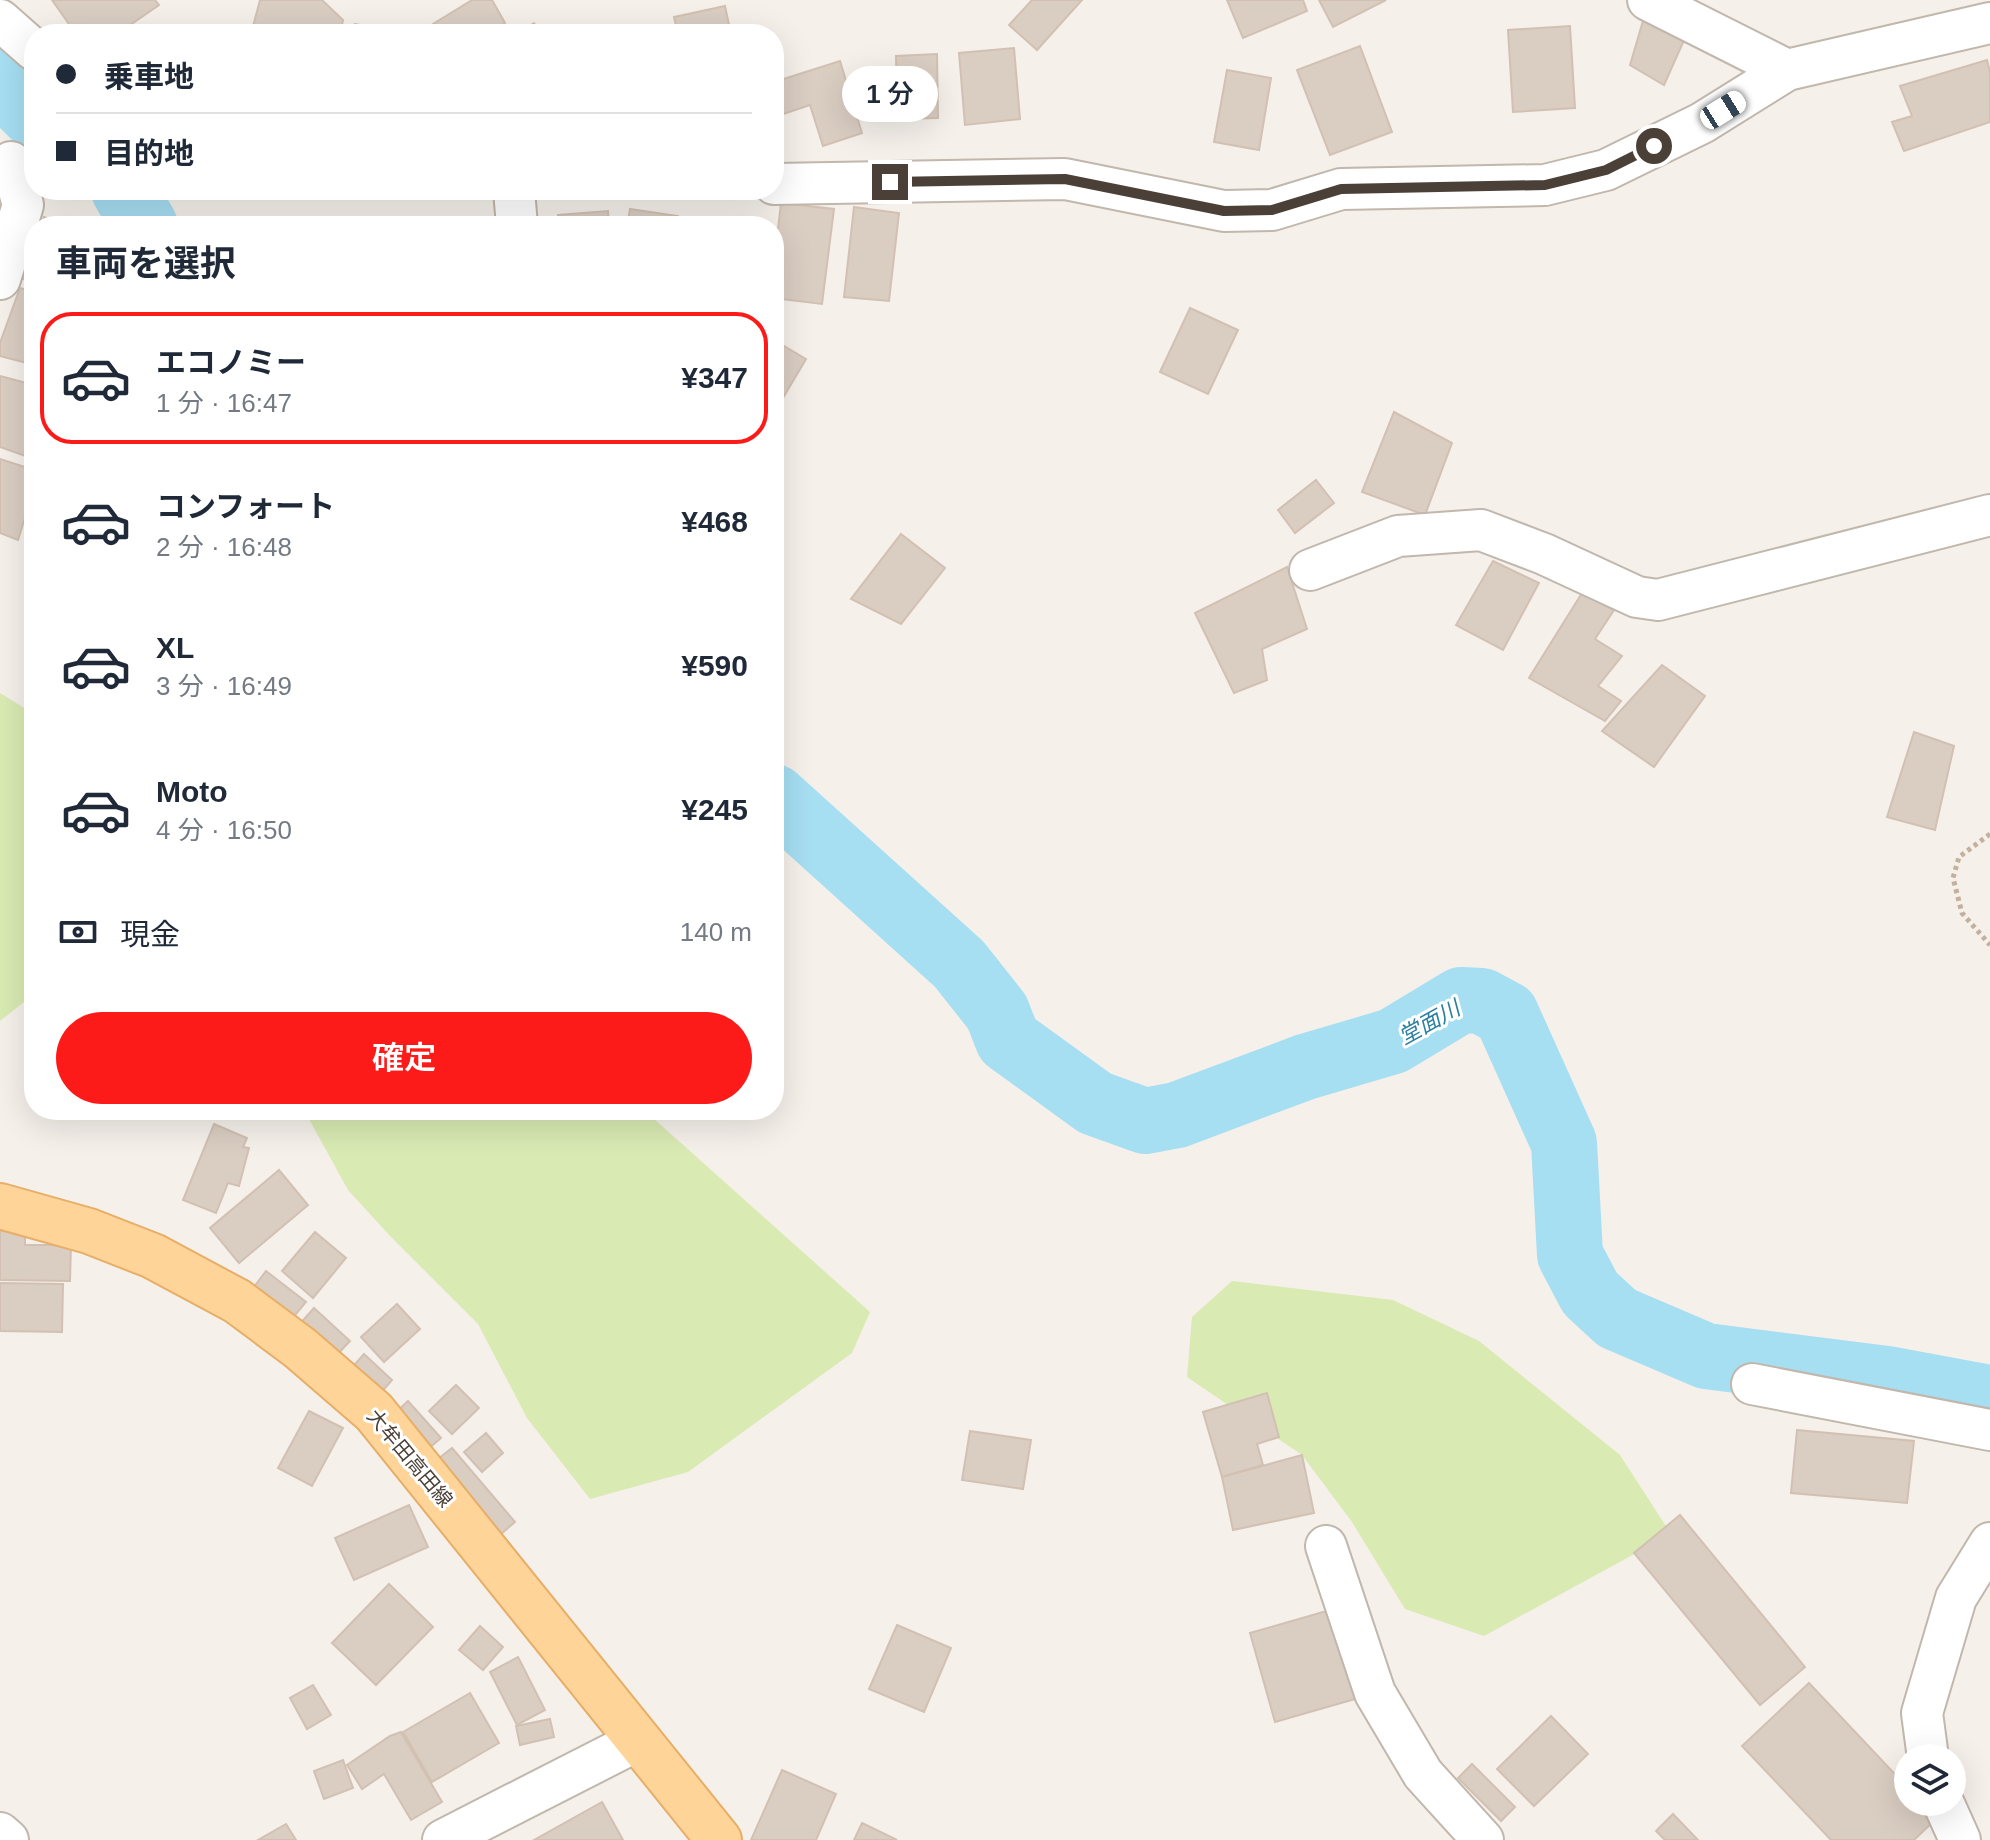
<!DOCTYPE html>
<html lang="ja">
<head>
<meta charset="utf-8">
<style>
	body { margin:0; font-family:Helvetica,"Noto Sans JP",sans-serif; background:#f2f2f3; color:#1f2937; height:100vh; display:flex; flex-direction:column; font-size:30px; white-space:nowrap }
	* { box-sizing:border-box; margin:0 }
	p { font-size:26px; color:#747a83 }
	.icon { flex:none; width:44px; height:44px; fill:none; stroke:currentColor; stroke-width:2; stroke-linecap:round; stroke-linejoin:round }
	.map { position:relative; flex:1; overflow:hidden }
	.details { position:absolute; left:24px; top:216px; width:760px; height:904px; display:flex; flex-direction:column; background:#fff; border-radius:32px; box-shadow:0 8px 32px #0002 }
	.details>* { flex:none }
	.banner { position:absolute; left:24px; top:24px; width:760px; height:176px; border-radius:32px; box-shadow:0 8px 32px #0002; display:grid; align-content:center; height:176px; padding:0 32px; background:#fff }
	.fabs { position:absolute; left:1894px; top:1744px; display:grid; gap:16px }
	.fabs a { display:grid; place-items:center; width:72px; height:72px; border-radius:50%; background:#fff; box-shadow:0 8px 32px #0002; font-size:40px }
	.end { position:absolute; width:36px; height:36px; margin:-18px; border:10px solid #4a4038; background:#fff; box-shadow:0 0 0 4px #fff }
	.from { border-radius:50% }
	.bubble { position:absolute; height:56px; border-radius:28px; background:#fff; box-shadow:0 8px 32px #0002; font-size:26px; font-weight:600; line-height:56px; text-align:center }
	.car { position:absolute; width:24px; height:48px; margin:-24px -12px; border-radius:10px; box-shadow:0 0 6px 2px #0007; background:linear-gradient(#fff 24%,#345 0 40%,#fff 0 76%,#345 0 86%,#fff 0) }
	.banner b { display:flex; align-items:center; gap:28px; height:76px; font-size:30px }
	.banner b+b { border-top:2px solid #e0e1e3 }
	.banner i { width:20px; height:20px; background:#1f2937 }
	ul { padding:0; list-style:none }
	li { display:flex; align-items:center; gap:24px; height:132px; margin:0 16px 12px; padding:0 16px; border:4px solid transparent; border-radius:32px }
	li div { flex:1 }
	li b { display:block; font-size:30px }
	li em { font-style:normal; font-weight:600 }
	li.current { border-color:#fd1b19 }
	li>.icon { width:72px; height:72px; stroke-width:1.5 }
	h2 { padding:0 32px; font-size:36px; line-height:96px }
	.pay { display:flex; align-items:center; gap:20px; height:88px; padding:0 32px; font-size:30px }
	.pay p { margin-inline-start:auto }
	.primary-button { display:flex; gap:16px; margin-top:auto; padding:16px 32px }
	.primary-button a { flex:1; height:92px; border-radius:48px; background:#fd1b19; color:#fff; font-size:32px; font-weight:600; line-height:92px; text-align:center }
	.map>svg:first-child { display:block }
</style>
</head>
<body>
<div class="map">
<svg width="1990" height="1840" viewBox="0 0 1990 1840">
	<rect width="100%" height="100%" fill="#f5f0ea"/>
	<g fill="#d9eab3">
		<path d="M0,693L34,714V994L0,1021Z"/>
		<path d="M304,1110H644L870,1312L852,1353L688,1472L590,1499L527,1418L478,1324L391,1237L348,1190Z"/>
		<path d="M1232,1281L1393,1300L1479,1341L1620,1455L1671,1534L1484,1636L1405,1609L1352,1522L1302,1455L1187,1377L1192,1317Z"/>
	</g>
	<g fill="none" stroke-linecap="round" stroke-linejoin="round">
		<g stroke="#a6def2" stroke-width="66">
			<path d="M0,82L34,115"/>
			<path d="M124,190L145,226"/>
			<path d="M774,797L959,964L997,1012L1008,1040L1095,1103L1145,1121L1177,1115L1305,1067L1393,1041L1461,1000L1482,1001L1506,1014L1564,1143L1570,1255L1590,1293L1617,1318L1706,1356L1887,1379L1990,1398"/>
		</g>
	</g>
	<g fill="#dacdc2" stroke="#d2c1b2" stroke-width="2">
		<path d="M52,0H155L159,5L117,34H76Z"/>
		<path d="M260,0H322L343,20L340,34H251Z"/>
		<path d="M472,0H492L505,23L486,34H440L433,24Z"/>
		<path d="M1032,0H1082L1037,50L1009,25Z"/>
		<path d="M1227,0H1303L1307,11L1243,38Z"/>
		<path d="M1319,0H1386L1333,27Z"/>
		<path d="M725,6L731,34H678L674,17Z"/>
		<path d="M1645,14L1689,29L1664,85L1630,65Z"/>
		<path d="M534,23L541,34H516Z"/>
		<path d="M355,24L390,31L389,34H354Z"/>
		<path d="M1570,26L1575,108L1513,112L1508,30Z"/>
		<path d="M1360,46L1392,132L1330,155L1297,70Z"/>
		<path d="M1014,48L1020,119L965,125L959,53Z"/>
		<path d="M937,54L938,118L897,119L896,56Z"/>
		<path d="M1987,60L1990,72V122L1904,151L1892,122L1912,116L1900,86Z"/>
		<path d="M840,61L862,133L823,146L810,105L774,117V82Z"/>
		<path d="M1227,70L1271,78L1259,150L1214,142Z"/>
		<path d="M781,203L834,209L822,304L774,298V264Z"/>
		<path d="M854,207L899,213L889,301L844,297Z"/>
		<path d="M630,209L678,216L677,226H627Z"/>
		<path d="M608,211L609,226H559L558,215Z"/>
		<path d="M44,217L62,226H40Z"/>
		<path d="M34,238V282L16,277Z"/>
		<path d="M20,288L34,292V365L0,356V343Z"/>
		<path d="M1190,308L1238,330L1208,394L1160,372Z"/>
		<path d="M774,340L806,359L774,413Z"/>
		<path d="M0,376L34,385V459L0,447Z"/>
		<path d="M1394,412L1452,443L1425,515L1362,492Z"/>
		<path d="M0,459L34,470V489L18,540L0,533Z"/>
		<path d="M1316,480L1334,503L1295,533L1278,510Z"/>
		<path d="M901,534L945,568L901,624L851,599Z"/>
		<path d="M1493,561L1539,583L1503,650L1456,625Z"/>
		<path d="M1287,567L1307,629L1262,649L1267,680L1234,693L1195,613Z"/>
		<path d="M1582,593L1614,610L1595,639L1622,656L1598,686L1621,701L1605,721L1529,678Z"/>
		<path d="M1662,665L1705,696L1654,767L1602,731Z"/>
		<path d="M1914,732L1954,746L1935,830L1887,817Z"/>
		<path d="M214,1124L247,1138L243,1147L249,1148L239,1186L228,1183L216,1213L183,1200Z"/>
		<path d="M279,1170L308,1205L239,1263L210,1228Z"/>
		<path d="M0,1230L25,1231V1245H71L70,1281L0,1280Z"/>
		<path d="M315,1232L346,1258L313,1298L282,1271Z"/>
		<path d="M266,1271L306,1302L290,1321L251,1291Z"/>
		<path d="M0,1283L63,1284L62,1332L0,1331Z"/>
		<path d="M397,1304L420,1329L384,1362L361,1337Z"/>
		<path d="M314,1308L350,1341L334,1358L298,1326Z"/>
		<path d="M364,1354L392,1380L377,1397L349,1371Z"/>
		<path d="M456,1385L479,1408L452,1434L429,1411Z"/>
		<path d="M1267,1393L1279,1437L1257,1444L1263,1465L1222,1477L1203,1412Z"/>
		<path d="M408,1401L441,1438L427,1450L395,1413Z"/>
		<path d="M309,1411L343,1428L312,1486L278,1468Z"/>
		<path d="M1797,1430L1914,1441L1907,1503L1791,1493Z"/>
		<path d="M970,1431L1031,1440L1023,1489L962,1480Z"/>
		<path d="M486,1433L503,1453L482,1472L464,1452Z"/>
		<path d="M452,1448L515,1522L501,1534L437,1460Z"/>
		<path d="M1302,1455L1314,1513L1233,1530L1222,1477Z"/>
		<path d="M409,1505L428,1547L354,1580L335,1538Z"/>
		<path d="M1680,1515L1805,1667L1760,1705L1634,1553Z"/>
		<path d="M389,1584L433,1627L376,1685L332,1643Z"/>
		<path d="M1337,1608L1362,1697L1275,1722L1250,1633Z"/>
		<path d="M897,1625L951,1648L924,1712L869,1689Z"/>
		<path d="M480,1626L503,1647L483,1670L459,1650Z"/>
		<path d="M518,1657L545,1710L517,1725L490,1672Z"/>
		<path d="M1809,1683L1908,1788V1802H1921L1936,1819L1914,1840H1831L1742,1746Z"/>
		<path d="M313,1685L331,1715L307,1729L290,1698Z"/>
		<path d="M470,1693L499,1743L432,1782L403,1732Z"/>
		<path d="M1551,1716L1588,1754L1534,1806L1497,1769Z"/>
		<path d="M550,1719L554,1737L520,1745L516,1726Z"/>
		<path d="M401,1732L442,1802L411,1820L384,1774L362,1789L347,1765L390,1736Z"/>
		<path d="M343,1760L353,1788L324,1799L314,1771Z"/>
		<path d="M1472,1764L1515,1807L1501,1821L1458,1778Z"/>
		<path d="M782,1770L836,1794L816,1840H751Z"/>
		<path d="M602,1802L623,1840H534Z"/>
		<path d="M1673,1814L1698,1840H1665L1656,1831Z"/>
		<path d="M862,1823L897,1840H854Z"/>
		<path d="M286,1824L296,1840H258Z"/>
	</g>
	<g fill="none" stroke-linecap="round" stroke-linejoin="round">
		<defs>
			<g id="minor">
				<path d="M1648,0L1787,70"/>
				<path d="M0,20L34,50"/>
				<path d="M774,184L1065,179L1224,211L1272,210L1341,189L1545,185L1606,170L1702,123L1787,70L1990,23"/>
				<path d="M514,190L517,226"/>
				<path d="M0,279L23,205L11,162"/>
				<path d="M1310,570L1398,536L1481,530L1544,554L1637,597L1658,600L1990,515"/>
				<path d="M1752,1384L1990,1430"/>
				<path d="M1326,1546L1375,1693L1423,1774L1483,1840"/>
				<path d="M1928,1758L1922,1713L1956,1598L1990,1543"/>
				<path d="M1943,1802L1960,1840"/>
				<path d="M0,1833L8,1840"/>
				<path d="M443,1840L639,1740"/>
			</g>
			<path id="primary" d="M0,1206L89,1231L153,1256L237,1301L300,1348L374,1412L719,1840"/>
		</defs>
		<use href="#minor" stroke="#c1b7ac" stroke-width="44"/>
		<use href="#primary" stroke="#e6ae67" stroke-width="48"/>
		<path stroke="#c3b09d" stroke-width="5" stroke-dasharray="4 4" stroke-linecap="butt" d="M1990,834L1959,857L1953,878L1962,913L1990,945"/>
		<use href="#minor" stroke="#fff" stroke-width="40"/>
		<use href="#primary" stroke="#ffd499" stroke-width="44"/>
	</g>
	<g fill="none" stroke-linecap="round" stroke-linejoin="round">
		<path stroke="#4a4038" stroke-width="10" d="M890,182L1065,179L1224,211L1272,210L1341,189L1545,185L1606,170L1654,146"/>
	</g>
	<g text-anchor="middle" stroke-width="6" stroke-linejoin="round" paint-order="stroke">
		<g font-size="20" fill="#4a4038" stroke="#fff">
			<text transform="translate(410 1458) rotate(50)" y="7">大牟田高田線</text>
		</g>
		<g font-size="22" font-style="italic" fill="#2a7fa0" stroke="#fff">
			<text transform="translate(1429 1022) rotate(-29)" y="8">堂面川</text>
		</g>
	</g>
</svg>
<div class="fabs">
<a><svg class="icon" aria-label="layers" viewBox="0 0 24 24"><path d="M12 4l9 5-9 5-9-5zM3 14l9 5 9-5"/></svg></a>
</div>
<i class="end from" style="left:1654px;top:146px"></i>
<i class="end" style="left:890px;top:182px"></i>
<div class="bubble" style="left:842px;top:66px;width:96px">1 分</div>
<i class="car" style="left:1723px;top:110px;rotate:58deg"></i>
<div class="banner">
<b><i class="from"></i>乗車地</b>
<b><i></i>目的地</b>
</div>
<section class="details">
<h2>車両を選択</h2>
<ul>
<li class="current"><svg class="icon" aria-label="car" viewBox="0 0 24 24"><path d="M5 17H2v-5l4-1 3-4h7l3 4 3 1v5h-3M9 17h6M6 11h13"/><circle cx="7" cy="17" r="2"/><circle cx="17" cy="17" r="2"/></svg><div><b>エコノミー</b><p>1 分 · 16:47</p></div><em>¥347</em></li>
<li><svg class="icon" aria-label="car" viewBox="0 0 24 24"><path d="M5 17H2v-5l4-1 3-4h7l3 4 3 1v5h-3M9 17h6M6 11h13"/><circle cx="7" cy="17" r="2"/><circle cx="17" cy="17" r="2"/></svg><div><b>コンフォート</b><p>2 分 · 16:48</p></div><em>¥468</em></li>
<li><svg class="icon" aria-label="car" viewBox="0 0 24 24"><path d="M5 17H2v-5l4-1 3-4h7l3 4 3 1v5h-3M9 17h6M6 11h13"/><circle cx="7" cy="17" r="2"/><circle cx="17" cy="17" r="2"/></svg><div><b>XL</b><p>3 分 · 16:49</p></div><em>¥590</em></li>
<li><svg class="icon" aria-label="car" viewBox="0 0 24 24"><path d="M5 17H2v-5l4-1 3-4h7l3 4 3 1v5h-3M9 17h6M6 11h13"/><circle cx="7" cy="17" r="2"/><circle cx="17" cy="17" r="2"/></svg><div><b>Moto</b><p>4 分 · 16:50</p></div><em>¥245</em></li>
</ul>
<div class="pay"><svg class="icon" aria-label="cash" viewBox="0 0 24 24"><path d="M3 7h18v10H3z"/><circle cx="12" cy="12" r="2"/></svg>現金<p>140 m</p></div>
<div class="primary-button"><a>確定</a></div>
</section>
</div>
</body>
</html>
